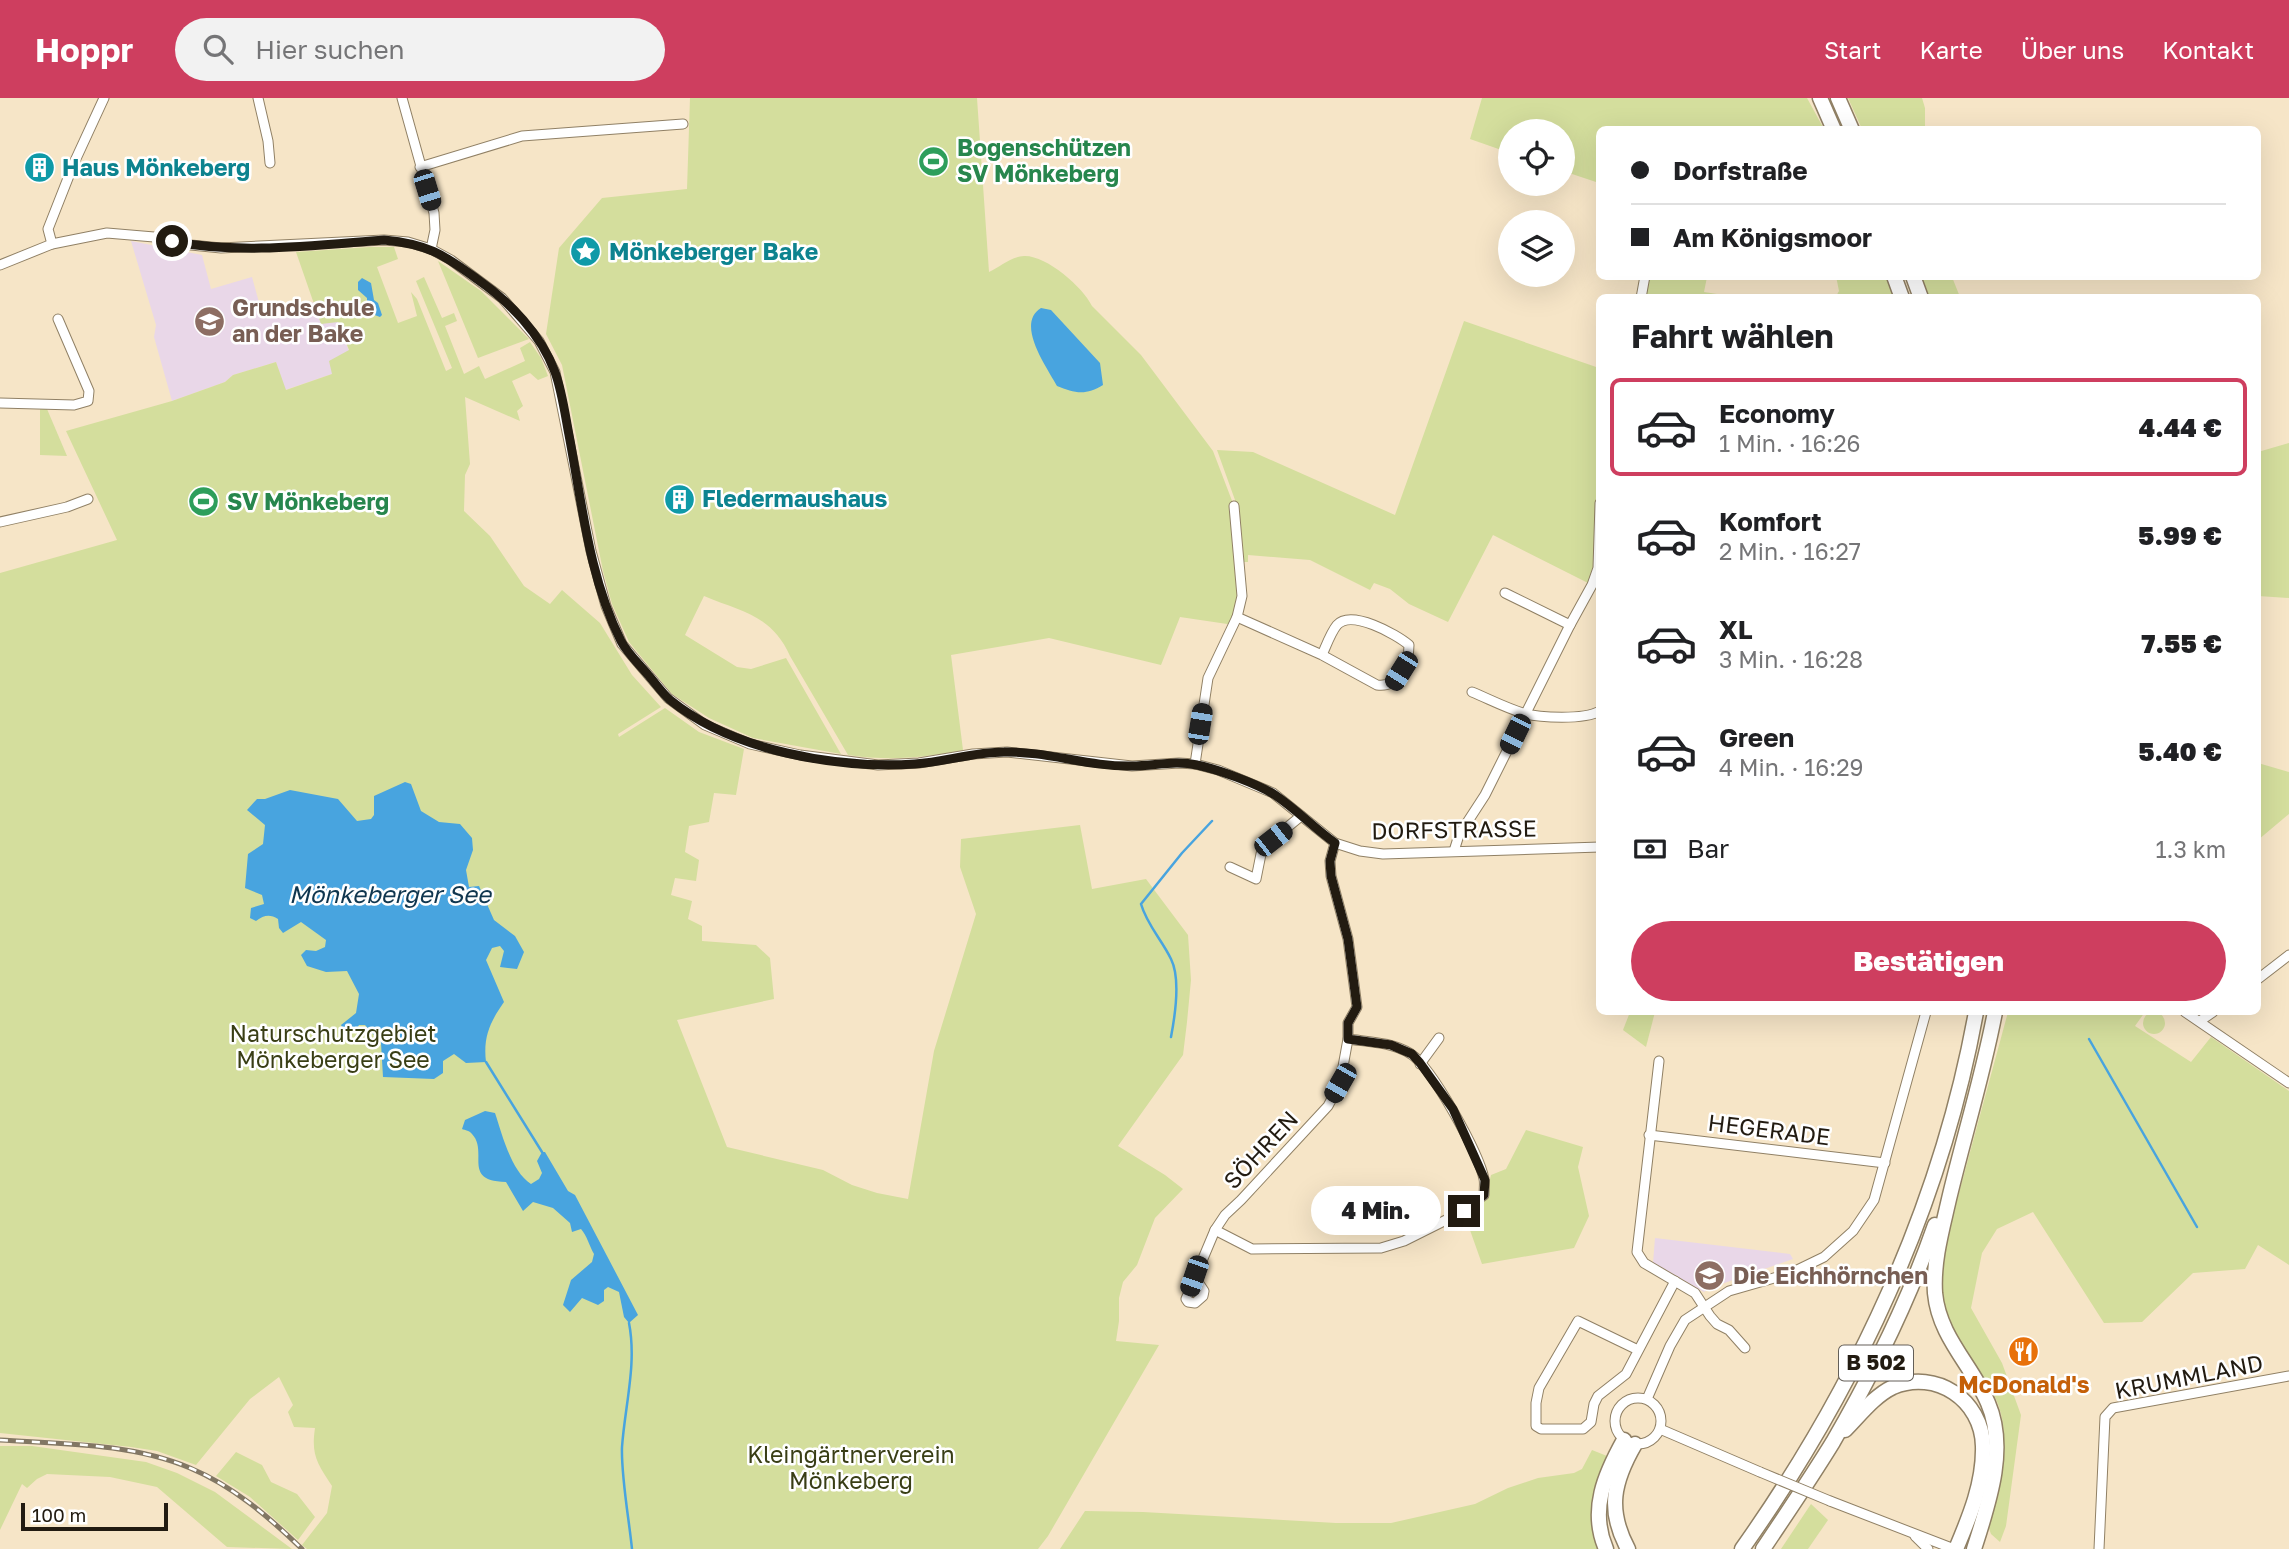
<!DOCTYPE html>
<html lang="de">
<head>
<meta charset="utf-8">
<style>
	body { margin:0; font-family:"Golos Text",sans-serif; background:#f2f2f2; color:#202124; height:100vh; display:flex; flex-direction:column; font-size:26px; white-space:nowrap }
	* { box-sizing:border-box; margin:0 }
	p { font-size:23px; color:#757577 }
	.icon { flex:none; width:38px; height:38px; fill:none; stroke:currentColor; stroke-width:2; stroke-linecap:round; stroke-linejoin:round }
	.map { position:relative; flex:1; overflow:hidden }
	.drawer { position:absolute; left:1596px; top:196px; width:665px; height:721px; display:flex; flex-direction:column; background:#fff; border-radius:10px; box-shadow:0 7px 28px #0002 }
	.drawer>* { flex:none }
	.guide { position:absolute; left:1596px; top:28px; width:665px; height:154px; border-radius:10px; box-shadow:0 7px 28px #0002; display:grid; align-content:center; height:154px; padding:0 35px; background:#fff }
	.controls { position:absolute; left:1498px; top:21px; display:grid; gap:14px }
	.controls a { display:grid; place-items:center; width:77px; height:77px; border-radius:50%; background:#fff; box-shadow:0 7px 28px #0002; font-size:35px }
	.scale { position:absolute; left:21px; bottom:18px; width:147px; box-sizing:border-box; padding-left:7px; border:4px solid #221b11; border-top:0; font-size:19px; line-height:24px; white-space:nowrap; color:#221b11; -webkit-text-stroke:5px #fff; paint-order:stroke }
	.end { position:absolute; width:32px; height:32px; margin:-16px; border:9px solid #221b11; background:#fff; box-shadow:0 0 0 4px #fff }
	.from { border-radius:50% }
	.bubble { position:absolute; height:49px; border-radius:24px; background:#fff; box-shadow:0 7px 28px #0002; font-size:23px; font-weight:800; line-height:49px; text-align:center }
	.car { position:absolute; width:21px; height:42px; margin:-21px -10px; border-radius:9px; box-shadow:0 0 5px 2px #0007; background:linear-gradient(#222 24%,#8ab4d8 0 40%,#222 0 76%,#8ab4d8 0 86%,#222 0) }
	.guide b { display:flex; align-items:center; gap:24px; height:66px; font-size:26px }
	.guide b+b { border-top:2px solid #e0e0e0 }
	.guide i { width:18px; height:18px; background:#202124 }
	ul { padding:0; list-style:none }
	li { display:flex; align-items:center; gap:21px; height:98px; margin:0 14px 10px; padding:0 21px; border:4px solid transparent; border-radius:10px }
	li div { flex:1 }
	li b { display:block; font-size:26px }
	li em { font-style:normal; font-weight:800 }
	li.on { border-color:#ce3e5f }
	li>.icon { width:63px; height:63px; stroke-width:1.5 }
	h2 { padding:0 35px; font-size:32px; line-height:84px }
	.pay { display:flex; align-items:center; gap:18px; height:77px; padding:0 35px; font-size:26px }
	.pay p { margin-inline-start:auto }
	.cta { display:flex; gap:14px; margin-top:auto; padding:14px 35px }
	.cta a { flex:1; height:80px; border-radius:42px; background:#ce3e5f; color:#fff; font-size:28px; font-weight:800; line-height:80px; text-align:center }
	header { display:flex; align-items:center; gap:42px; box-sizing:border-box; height:98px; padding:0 35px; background:#ce3e5f; color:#fff }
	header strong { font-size:33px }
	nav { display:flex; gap:38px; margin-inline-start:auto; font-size:24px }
	.search { width:490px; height:63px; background:#f2f2f2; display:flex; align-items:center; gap:18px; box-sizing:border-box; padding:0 24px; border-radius:38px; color:#757577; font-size:26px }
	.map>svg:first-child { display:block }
</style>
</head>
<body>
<header>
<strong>Hoppr</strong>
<div class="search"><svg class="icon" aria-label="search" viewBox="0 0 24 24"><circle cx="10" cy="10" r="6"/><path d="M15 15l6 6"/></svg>Hier suchen</div>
<nav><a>Start</a><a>Karte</a><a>Über uns</a><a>Kontakt</a></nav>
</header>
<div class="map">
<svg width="2289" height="1451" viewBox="0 0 2289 1451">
	<rect width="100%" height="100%" fill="#f6e5c7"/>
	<g fill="#e9d7e8">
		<path d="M131,143L202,157L211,191L252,179L263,219L314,204L338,223L349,253L332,276L285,292L276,264L233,277L225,284L172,303L154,239L156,227Z"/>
		<path d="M1655,1140L1790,1156L1793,1161L1710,1190L1704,1194L1653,1165Z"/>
	</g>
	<g fill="#d4de9d">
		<path d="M690,0H977L989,174C1000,169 1010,159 1024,158C1046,157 1083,189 1092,208L1141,257L1213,353L1234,408L1242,498L1234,527L1180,519L1161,567L1049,540L951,557L963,652C922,660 890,663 848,657L790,558C772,517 742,514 704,498L685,537L737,569L751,571L786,560L841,656L753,640L709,620L672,596L629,544L612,506L603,473L562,267L546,236L559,150L602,100L687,91Z"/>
		<path d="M1482,0H1807L1824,31L1600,32L1599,85L1563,73V33H1510V55L1470,41Z"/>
		<path d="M1848,0H1922L1925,10V31H1862Z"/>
		<path d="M370,149H394L398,161L377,169L398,225L417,218L411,194L417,201L446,273L452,270L416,183L424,179L442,220L454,215L457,223L445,228L464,276L479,268L485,281L525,263L520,250L530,244L541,260L548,278L538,282L530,275L512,283L523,308L517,313L520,323L465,299L470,366L465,377L464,413L490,438L524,488L550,506L562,492L600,525L632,577L661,609L618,636L619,639L665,610L699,634L744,651L736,697L714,695L709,724L689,728L685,754L699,762L696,783L675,780L671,797L692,803L688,821L702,828V843L756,847L770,860L774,901L677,922L727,1049L823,1072L852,1087L877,1095L908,1101L934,953L976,816L960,769L961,741L1080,727L1092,791L1146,781L1188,837L1191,882L1187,924L1183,957L1118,1048L1165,1077L1183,1091L1155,1120L1137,1167L1123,1184L1119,1200V1223L1116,1243L1159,1247L1048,1438L1038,1451H307L302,1447L327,1415L332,1388C317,1365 311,1357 315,1330L294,1329L288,1314L293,1307L279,1279L250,1301L196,1367L157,1353L131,1349L0,1335V475L117,442L66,333L172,303L225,284L233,277L276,264L286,292L332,276L329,263L349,252L338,224L321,226L296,154Z"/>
		<path d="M438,163L481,193L529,241L478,260Z"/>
		<path d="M1640,178L1707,179L1704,194L1736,199L1636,200Z"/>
		<path d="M1836,178L1889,179L1897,200H1835L1839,193Z"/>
		<path d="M1921,179H1952L1960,199H1929Z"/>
		<path d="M1464,223L1599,270L1600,379L1595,467L1590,486L1493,437L1448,524L1409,506L1390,491L1374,485L1370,492L1310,462L1248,457V464H1240L1235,402L1217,352L1253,354L1395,417Z"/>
		<path d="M40,311H47L67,358L40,357Z"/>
		<path d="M2289,345V500L2258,498V354Z"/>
		<path d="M2258,665L2289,674V716L2258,742Z"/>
		<path d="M1630,914H1655L1646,949L1623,932Z"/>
		<path d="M2008,914H2145L2135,928L2191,964L2211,939L2289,993V1167L2258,1147L2245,1171L2193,1175L2142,1224L2104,1225L2033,1114L1997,1131L1982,1155L1971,1210L2002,1265L2021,1317L2006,1428L2000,1444L1991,1436L1988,1428C1996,1392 2010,1353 2001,1316C1993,1279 1956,1255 1945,1218C1939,1197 1941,1175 1943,1154Z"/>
		<circle cx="2154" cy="925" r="11"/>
		<path d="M1526,1032L1583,1049L1578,1069L1589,1118L1574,1150L1482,1166L1465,1118L1485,1102L1491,1077L1506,1071Z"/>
		<path d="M0,1348H32L146,1364L177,1375L215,1394L292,1451L227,1449L157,1389L110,1379L47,1376L37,1381L27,1390L22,1386L0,1432Z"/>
		<path d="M1592,1352L1612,1360L1601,1451H1060L1085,1413L1143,1414L1336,1425H1391L1475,1406L1508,1390L1538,1380L1574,1375L1582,1371Z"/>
		<path d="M236,1354L262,1367L271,1384L297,1396L315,1419L298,1442L250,1399L216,1378Z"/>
		<path d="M1811,1406L1828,1422L1808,1451H1781Z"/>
	</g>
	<g fill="#48a4df">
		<path d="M362,180L371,185L374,202L378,205L382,217L380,219L372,216L367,207V200L358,192V184Z"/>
		<path d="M1041,210L1051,212L1100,265L1103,287C1086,298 1074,295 1057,288C1047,269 1015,226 1041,210Z"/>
		<path d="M405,684L411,686L421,713L439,724L460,726L472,740L473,752L466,772L469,789L479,788L494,822L515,838L524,854L517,871L500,869L504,853L500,848L492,850L486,862L504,904C490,924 483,939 486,964L466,965L454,956L443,963V975L434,981L383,979L381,945L365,927H359L354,935H345L341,927L356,915L359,896L347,873L326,874L307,868L301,857L306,852L316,853L325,849L326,842L301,824L283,835L279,830L278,821C270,816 264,817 256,823L250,820L251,810L264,806L262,797L245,790L248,756L263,746L265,727L247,712L257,701H265L290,692L338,701L357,723L371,721L374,717V698Z"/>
		<path d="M485,1013L495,1015C502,1036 511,1073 531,1086L539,1081L542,1075L537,1063L542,1054H545L568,1093L575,1097L638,1217L629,1225L624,1219L619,1194L608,1189L604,1192V1203L598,1207L582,1200L570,1214L563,1207L571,1182L592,1164L594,1156C589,1147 587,1138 581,1131L572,1134L570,1125L553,1110L533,1104L523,1113L506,1084C461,1083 489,1054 472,1036C470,1033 465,1032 462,1031L465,1022Z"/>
	</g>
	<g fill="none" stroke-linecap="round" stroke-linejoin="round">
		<g stroke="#48a4df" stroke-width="2.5">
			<path d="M1171,939C1175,918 1181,881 1171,861C1162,842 1147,827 1141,806L1182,755L1212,723"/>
			<path d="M2089,941L2197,1129"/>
			<path d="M486,964L542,1054"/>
			<path d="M629,1225C637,1266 625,1307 622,1349C621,1378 629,1421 632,1451"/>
		</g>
		<defs>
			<g id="minor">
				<path d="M258,0L268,43L270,65"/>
				<path d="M402,0L434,115L435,132L431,151"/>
				<path d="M420,69L522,38L683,26"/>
				<path d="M52,146L48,131L74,65L104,0"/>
				<path d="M0,167L52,146L107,135L154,139L191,147L221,150L384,142L408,144L431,151L451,162L502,200L539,243L555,274L591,453L606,508L622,546L668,600L705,627L750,646L800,657L878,667L919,665L973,656L1007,654L1132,668L1179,665L1195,666L1218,672L1273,695L1335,745L1360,753L1383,756L1600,749"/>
				<path d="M1641,200L1645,178"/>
				<path d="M0,305L74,307L88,303L89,293L58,221"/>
				<path d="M0,424L67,409L88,401"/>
				<path d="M1505,495L1570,527"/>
				<path d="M1237,519L1322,557L1377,587C1399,590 1409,566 1409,547C1396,536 1351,511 1337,527C1331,534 1326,548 1322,557"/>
				<path d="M1472,594C1489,601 1506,610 1523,615C1540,620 1584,622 1600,613"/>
				<path d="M1195,666L1208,580L1237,519L1242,498L1234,408"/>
				<path d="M1454,753L1459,737L1485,697L1570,527L1592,487L1598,470L1600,405"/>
				<path d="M1230,769L1256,781L1261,756L1273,741L1301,718"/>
				<path d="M2258,881L2289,857"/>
				<path d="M2185,914L2289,985"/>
				<path d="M2200,923L2213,914"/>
				<path d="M1659,963L1637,1154L1644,1165L1695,1195L1710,1218L1717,1226L1729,1232L1745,1250"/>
				<path d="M1420,966L1439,940"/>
				<path d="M1649,1037L1885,1065"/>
				<path d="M1215,1132L1252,1151L1381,1150L1404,1143L1458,1116L1484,1097C1484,1092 1485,1085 1484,1081C1479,1055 1432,970 1411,956C1392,944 1369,944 1348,941"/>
				<path d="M1194,1178L1204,1193L1203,1198L1195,1205L1188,1204L1186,1201L1215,1132L1225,1117L1241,1102L1328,1008L1340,985L1348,941V925L1357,909L1348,841L1331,778L1330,763L1335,745"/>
				<path d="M1638,1252L1578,1223L1539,1290L1536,1305V1328L1541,1331H1583L1591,1324L1594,1306L1598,1298L1626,1276L1675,1183"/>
				<circle cx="1638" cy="1323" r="23"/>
				<path d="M1647,1301L1670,1248L1685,1222L1729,1193L1791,1175L1824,1159L1853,1133L1874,1102L1926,914"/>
				<path d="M1660,1331L1760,1374"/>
				<path d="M1830,1403L1954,1451"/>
				<path d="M1915,1438L1928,1451"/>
				<path d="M2099,1451L2105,1319L2113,1310L2289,1278"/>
			</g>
			<g id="trunk">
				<path d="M1820,0L1834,32"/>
				<path d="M1838,0L1852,32"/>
				<path d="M1894,178L1902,200"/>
				<path d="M1913,178L1921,200"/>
				<path d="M1845,1332C1859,1318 1874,1298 1893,1289C1936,1271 1982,1302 1983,1348C1984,1384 1970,1418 1956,1451"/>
				<path d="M1606,1451C1589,1412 1605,1376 1624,1342"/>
				<path d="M1628,1451C1607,1412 1613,1384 1635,1346"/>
				<path d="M1742,1451C1856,1290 1941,1108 1976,914"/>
				<path d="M1763,1451C1787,1415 1811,1380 1833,1344C1873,1275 1909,1202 1935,1127"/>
				<path d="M1974,1451C1988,1407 2008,1351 1988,1305C1972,1267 1939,1239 1935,1195C1933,1163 1942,1132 1949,1101C1964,1038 1983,977 1995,914"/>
			</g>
		</defs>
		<use href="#minor" stroke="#908065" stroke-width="11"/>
		<use href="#trunk" stroke="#908065" stroke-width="17"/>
		<use href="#minor" stroke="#fff" stroke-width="9"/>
		<use href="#trunk" stroke="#fff" stroke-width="14"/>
		<defs>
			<path id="rail" d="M0,1342C63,1346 131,1345 190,1370C233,1388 269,1419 302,1451"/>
		</defs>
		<use href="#rail" stroke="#827764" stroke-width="5"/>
		<use href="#rail" stroke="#fff" stroke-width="2.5" stroke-dasharray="8" stroke-linecap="butt"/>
		<defs>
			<path id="minor-bridge" d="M1760,1374L1830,1403"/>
		</defs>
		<use href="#minor-bridge" stroke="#908065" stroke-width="11" stroke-linecap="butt"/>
		<use href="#minor-bridge" stroke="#fff" stroke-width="9"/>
	</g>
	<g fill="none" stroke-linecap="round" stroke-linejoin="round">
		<path stroke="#221b11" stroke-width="9" d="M172,143C238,157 317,147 384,142C427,146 443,156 477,181C510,204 541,236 555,274C562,293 565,316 569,337C582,405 589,480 621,543C627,555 640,567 649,578C656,586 662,595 670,602C733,653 836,671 915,666C945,664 974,654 1004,654C1047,653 1089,669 1132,668C1154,668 1175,662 1197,667C1217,671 1258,686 1275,697C1296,711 1314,730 1335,745L1330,763L1331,778L1348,841L1357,909L1348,925V941L1391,947L1412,956L1420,965L1453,1011L1485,1082L1484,1097L1464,1113"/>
	</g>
	<defs>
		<symbol id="stadium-disc" viewBox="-11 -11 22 22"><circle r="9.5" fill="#2e9e5b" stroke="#fff"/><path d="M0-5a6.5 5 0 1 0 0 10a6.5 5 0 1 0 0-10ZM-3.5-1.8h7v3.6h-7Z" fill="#fff"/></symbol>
		<symbol id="building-disc" viewBox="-11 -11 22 22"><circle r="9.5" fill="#0f9aa8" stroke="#fff"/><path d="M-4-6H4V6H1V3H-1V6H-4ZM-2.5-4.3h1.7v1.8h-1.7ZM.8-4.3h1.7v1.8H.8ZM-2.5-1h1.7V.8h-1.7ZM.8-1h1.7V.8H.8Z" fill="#fff"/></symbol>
		<symbol id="sight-disc" viewBox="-11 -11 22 22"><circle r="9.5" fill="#0f9aa8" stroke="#fff"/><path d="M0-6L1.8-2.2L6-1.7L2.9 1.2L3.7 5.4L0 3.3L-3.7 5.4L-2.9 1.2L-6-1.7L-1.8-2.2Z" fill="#fff"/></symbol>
		<symbol id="school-disc" viewBox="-11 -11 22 22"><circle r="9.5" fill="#8d6e63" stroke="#fff"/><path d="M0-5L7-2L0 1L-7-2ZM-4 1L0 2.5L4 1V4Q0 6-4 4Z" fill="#fff"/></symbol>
		<symbol id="restaurant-disc" viewBox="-11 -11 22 22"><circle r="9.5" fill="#e8710a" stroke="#fff"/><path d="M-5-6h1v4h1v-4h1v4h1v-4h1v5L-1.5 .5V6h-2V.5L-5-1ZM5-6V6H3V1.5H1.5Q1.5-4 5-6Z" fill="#fff"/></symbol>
	</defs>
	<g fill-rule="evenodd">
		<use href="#stadium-disc" x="916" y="46" width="35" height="35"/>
		<use href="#building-disc" x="22" y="52" width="35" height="35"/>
		<use href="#sight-disc" x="568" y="136" width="35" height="35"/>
		<use href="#school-disc" x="192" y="206" width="35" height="35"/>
		<use href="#building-disc" x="662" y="384" width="35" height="35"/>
		<use href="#stadium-disc" x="186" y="386" width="35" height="35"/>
		<use href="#school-disc" x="1692" y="1160" width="35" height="35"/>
		<use href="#restaurant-disc" x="2006" y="1236" width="35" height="35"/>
	</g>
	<g text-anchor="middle" stroke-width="5" stroke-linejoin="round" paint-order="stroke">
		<rect fill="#fff" stroke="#645f58" stroke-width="2" x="1839" y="1247.5" width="74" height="35" rx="5"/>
		<g font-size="21" font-weight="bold" fill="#221b11">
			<text x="1876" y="1272">B 502</text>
		</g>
		<g font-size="23" font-weight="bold" fill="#27864d" stroke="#fff" text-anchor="start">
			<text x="957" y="58">Bogenschützen<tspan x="957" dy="26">SV Mönkeberg</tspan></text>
			<text x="227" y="412">SV Mönkeberg</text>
		</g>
		<g font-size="23" font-weight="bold" fill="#0d838f" stroke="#fff" text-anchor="start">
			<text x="62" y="78">Haus Mönkeberg</text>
			<text x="609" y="162">Mönkeberger Bake</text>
			<text x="702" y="409">Fledermaushaus</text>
		</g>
		<g font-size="23" font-weight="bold" fill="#785e54" stroke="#fff" text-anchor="start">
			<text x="232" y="218">Grundschule<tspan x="232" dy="26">an der Bake</tspan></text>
			<text x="1733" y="1186">Die Eichhörnchen</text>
		</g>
		<g font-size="23" fill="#221b11" stroke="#fff">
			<text transform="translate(1454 732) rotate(-1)" y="8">DORFSTRASSE</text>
			<text transform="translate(1769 1032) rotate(7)" y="8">HEGERADE</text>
			<text transform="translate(1261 1052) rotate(-47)" y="8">SÖHREN</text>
			<text transform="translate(2189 1279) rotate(-11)" y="8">KRUMMLAND</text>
		</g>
		<g font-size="23" fill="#393e15" stroke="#fff">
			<text x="333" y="944">Naturschutzgebiet<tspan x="333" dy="26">Mönkeberger See</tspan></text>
			<text x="851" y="1365">Kleingärtnerverein<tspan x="851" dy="26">Mönkeberg</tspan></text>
		</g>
		<g font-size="23" font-weight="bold" fill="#c56008" stroke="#fff">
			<text x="2024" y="1295">McDonald's</text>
		</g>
		<g font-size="24" font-style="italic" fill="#0f364f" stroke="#fff">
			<text x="390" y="805">Mönkeberger See</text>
		</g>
	</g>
</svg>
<div class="controls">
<a><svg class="icon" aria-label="locate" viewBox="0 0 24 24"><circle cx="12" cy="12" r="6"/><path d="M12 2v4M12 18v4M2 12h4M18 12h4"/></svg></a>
<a><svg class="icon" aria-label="layers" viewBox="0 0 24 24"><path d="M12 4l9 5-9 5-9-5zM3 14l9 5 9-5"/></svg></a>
</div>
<div class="scale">100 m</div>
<i class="end from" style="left:172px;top:143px"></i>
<i class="end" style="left:1464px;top:1113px"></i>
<div class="bubble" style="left:1311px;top:1088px;width:130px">4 Min.</div>
<i class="car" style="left:427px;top:92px;rotate:163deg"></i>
<i class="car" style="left:1401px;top:573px;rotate:212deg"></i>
<i class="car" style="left:1200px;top:626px;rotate:9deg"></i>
<i class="car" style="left:1515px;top:636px;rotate:206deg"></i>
<i class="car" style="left:1273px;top:741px;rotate:52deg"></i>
<i class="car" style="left:1340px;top:985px;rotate:210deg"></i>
<i class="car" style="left:1194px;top:1178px;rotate:199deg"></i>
<div class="guide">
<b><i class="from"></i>Dorfstraße</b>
<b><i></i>Am Königsmoor</b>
</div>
<section class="drawer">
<h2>Fahrt wählen</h2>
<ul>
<li class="on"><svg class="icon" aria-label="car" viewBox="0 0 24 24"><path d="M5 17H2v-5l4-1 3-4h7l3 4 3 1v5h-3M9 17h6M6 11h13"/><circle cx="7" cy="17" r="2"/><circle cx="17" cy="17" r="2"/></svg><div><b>Economy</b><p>1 Min. · 16:26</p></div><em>4.44 €</em></li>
<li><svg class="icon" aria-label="car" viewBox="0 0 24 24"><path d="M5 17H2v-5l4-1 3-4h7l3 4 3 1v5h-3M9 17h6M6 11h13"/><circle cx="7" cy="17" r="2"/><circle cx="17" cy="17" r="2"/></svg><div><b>Komfort</b><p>2 Min. · 16:27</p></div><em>5.99 €</em></li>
<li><svg class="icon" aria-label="car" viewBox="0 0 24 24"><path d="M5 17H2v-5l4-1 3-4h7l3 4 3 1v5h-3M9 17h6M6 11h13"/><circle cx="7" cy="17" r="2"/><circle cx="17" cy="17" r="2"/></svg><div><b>XL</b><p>3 Min. · 16:28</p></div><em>7.55 €</em></li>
<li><svg class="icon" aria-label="car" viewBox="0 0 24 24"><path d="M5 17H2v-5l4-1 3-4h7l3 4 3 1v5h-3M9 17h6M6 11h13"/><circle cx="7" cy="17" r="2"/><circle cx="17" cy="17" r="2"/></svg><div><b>Green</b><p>4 Min. · 16:29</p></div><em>5.40 €</em></li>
</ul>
<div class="pay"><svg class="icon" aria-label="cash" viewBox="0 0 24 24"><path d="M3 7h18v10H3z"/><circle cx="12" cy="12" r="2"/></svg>Bar<p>1.3 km</p></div>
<div class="cta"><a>Bestätigen</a></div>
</section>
</div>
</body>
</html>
